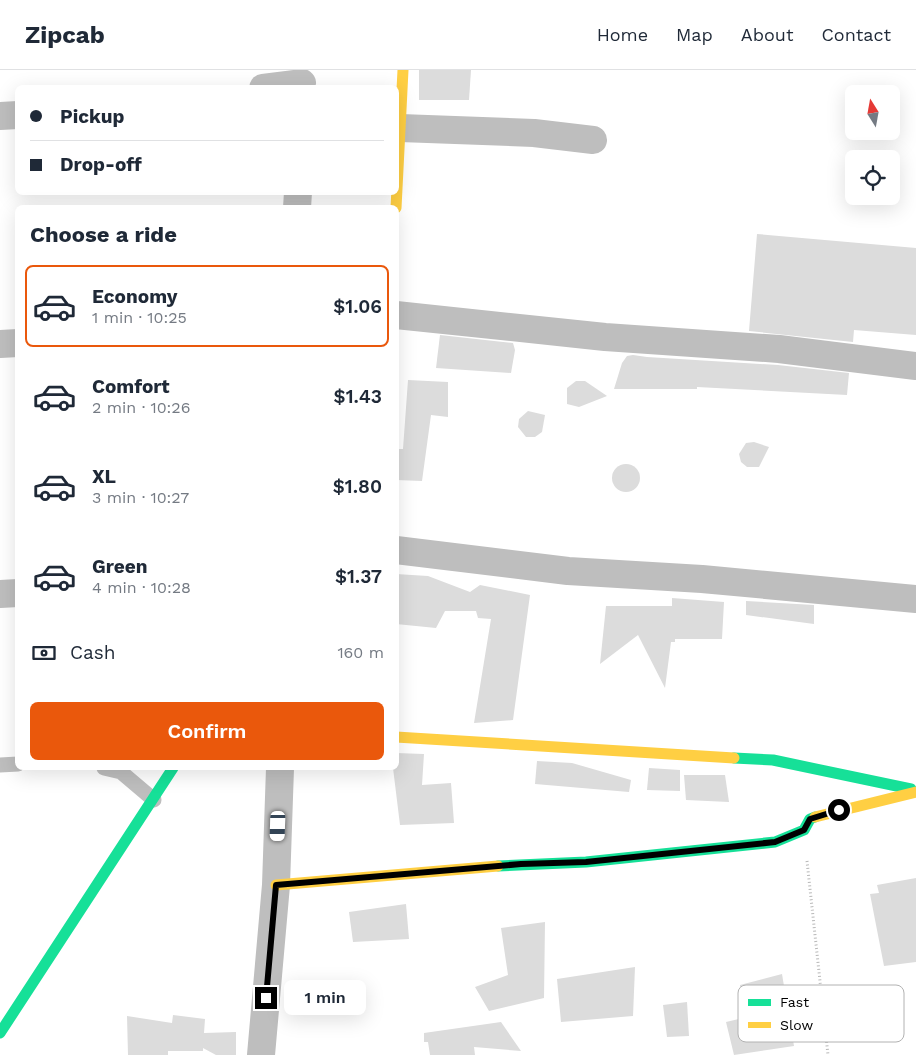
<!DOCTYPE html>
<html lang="en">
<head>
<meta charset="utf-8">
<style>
	body { margin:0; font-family:"Work Sans",sans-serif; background:#f6f6f7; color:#1f2937; height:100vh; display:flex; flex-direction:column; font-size:19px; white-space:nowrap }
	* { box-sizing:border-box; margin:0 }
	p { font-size:16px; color:#747a83 }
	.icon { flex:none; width:28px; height:28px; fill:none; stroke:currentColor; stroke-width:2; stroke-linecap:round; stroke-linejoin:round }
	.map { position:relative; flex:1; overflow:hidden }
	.drawer { position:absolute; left:15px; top:135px; width:384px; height:565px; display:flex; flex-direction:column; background:#fff; border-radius:8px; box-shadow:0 5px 20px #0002 }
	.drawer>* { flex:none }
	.hud { position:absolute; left:15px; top:15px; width:384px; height:110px; border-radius:8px; box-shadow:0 5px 20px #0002; display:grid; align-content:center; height:110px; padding:0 15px; background:#fff }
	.needle { width:32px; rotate:349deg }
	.controls { position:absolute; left:845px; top:15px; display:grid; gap:10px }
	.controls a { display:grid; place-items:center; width:55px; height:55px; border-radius:8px; background:#fff; box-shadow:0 5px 20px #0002; font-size:25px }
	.end { position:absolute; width:22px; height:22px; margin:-11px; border:6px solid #000; background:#fff; box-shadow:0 0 0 2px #fff }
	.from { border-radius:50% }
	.bubble { position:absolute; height:35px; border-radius:8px; background:#fff; box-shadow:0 5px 20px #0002; font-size:16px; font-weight:600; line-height:35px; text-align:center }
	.car { position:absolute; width:15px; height:30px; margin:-15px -8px; border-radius:6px; box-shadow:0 0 4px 1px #0007; background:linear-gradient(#fff 24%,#345 0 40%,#fff 0 76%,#345 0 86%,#fff 0) }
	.hud b { display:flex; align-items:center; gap:18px; height:48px; font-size:19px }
	.hud b+b { border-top:1px solid #e0e1e3 }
	.hud i { width:12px; height:12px; background:#1f2937 }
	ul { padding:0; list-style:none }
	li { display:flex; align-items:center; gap:15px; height:82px; margin:0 10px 8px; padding:0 5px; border:2px solid transparent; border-radius:8px }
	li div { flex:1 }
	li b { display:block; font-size:19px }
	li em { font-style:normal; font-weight:600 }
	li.selected { border-color:#ea580c }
	li>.icon { width:45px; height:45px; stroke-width:1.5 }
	h2 { padding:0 15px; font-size:22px; line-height:60px }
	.pay { display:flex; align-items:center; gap:12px; height:55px; padding:0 15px; font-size:19px }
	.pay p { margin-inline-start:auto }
	.button { display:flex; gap:10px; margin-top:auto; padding:10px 15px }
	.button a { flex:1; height:58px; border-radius:8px; background:#ea580c; color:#fff; font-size:20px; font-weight:600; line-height:58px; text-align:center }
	header { display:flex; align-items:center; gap:30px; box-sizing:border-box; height:70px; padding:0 25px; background:#fff; border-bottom:1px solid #e0e1e3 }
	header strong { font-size:24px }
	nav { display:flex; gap:28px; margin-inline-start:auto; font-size:18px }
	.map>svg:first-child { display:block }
</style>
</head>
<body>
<header>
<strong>Zipcab</strong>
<nav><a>Home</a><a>Map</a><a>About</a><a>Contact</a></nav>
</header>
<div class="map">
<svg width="916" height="985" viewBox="0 0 916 985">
	<rect width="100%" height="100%" fill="#fff"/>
	<g fill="#dcdcdc">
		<path d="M419,0H471L469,30H419Z"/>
		<path d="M757,164L916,178V265L854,260L853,272L749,261Z"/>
		<path d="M440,265L513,273L515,280L511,303L436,298Z"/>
		<path d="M633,285L647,287L778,295L849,303L847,325L697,317V319H614L622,293L627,286Z"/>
		<path d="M408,310L448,312V347L431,345L422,411L396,410V392L399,379H403Z"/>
		<path d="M576,311H585L607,326L579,337L567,334V318Z"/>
		<path d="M528,341L545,345L542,362L535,367H526L518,357L519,349Z"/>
		<path d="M754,372L769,377L759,397H747L741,392L739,384L746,373Z"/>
		<circle cx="626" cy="408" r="14"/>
		<path d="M396,504L428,506L470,522L480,515L530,525L513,650L474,653L491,549L478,548L476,541H445L436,558L396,554Z"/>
		<path d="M672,528L724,532L722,569H675V572H671L665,618L638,565L600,594L606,536H672Z"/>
		<path d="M746,531L814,535V554L746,545Z"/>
		<path d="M396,683L424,684L422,715L451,713L454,753L400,755L393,698H396Z"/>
		<path d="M537,691L572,693L631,710L629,722L535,714Z"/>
		<path d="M649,698L680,700V721L647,720Z"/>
		<path d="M684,705H725L729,732L686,730Z"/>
		<path d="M916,808V892L884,896L870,824L879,823L877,815Z"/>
		<path d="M406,834L409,869L353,872L349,842Z"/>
		<path d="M545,852L544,928L489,941L475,917L508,905L501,858Z"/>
		<path d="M635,897L633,946L561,952L557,909Z"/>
		<path d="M782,904L794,976L734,985L726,952L743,948L740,915Z"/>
		<path d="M687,932L689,966L667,967L663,935Z"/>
		<path d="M173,945L205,949L204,963L236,962V985H216L203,978V981H168V985H128L127,946L172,953Z"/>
		<path d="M501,952L521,981L474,977L475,985H430L428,972H424V963Z"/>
	</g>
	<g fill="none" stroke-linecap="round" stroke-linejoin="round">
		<path stroke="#b8b8b8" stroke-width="3" stroke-dasharray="1 2.5" stroke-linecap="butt" d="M807,791L828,985"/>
		<g stroke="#bebebe" stroke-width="15">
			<path d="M0,695L18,694"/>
			<path d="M104,698L121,702L154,730"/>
		</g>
		<g stroke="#bebebe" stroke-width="28">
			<path d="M263,18L302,13"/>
			<path d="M0,46L18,45"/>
			<path d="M400,58L534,63L593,70"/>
			<path d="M297,138L298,122"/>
			<path d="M396,245L605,267L779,279L916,296"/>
			<path d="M0,274L18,273"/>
			<path d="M396,480L568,501L702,509L916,529"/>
			<path d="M0,524L18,523"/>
			<path d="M261,985L276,815L280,698"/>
		</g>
		<g stroke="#16e098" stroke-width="11">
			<path d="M734,688L773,690L911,719"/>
			<path d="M498,796L586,792L775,772L804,760L810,749L815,747"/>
			<path d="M0,963L173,698"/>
		</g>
		<g stroke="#ffcf43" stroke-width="11">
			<path d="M396,138L403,0"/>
			<path d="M396,667L734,688"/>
			<path d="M815,747L916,722"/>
			<path d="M276,815L498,796"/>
		</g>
	</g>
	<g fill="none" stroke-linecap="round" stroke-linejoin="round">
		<path stroke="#000" stroke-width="6" d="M266,928L276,815L521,794L586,792L775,772L804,760L810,749L839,740"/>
	</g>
	<rect x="738" y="915" width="166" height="57" rx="8" fill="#fff" stroke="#b2b2b2" stroke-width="1"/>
	<rect x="748" y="929" width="23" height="7" fill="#16e098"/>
	<rect x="748" y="952" width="23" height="6" fill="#ffcf43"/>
	<g font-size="14" fill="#000">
		<text x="780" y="937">Fast</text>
		<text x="780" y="960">Slow</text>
	</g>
</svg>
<div class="controls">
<a><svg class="needle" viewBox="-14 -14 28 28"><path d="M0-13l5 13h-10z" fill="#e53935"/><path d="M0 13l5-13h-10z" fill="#747a83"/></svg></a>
<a><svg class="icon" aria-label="locate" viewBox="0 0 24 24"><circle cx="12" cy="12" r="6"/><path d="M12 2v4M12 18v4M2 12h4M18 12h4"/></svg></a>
</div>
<i class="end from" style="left:839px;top:740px"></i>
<i class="end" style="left:266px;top:928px"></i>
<div class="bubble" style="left:284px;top:910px;width:82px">1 min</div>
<i class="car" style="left:278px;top:756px;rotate:182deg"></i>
<div class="hud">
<b><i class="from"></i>Pickup</b>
<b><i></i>Drop-off</b>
</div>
<section class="drawer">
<h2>Choose a ride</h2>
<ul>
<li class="selected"><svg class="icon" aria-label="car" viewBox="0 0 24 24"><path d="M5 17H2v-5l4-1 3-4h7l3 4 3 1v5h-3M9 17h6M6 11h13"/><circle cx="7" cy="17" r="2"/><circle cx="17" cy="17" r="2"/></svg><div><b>Economy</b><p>1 min · 10:25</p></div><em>$1.06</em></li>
<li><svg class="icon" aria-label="car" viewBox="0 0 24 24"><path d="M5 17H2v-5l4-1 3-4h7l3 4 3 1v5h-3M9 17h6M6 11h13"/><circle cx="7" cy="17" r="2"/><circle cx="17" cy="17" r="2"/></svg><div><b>Comfort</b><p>2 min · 10:26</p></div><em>$1.43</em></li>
<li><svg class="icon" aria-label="car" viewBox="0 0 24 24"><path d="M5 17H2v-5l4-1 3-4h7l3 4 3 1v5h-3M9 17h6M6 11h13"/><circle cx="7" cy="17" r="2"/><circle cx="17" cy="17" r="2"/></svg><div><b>XL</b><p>3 min · 10:27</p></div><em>$1.80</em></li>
<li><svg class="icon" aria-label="car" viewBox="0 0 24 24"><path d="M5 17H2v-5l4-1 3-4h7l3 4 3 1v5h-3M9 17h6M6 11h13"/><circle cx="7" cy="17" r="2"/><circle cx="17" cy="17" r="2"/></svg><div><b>Green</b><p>4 min · 10:28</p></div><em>$1.37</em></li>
</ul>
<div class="pay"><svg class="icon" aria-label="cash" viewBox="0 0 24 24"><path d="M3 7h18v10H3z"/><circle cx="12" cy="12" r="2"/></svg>Cash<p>160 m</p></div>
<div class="button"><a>Confirm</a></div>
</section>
</div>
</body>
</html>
